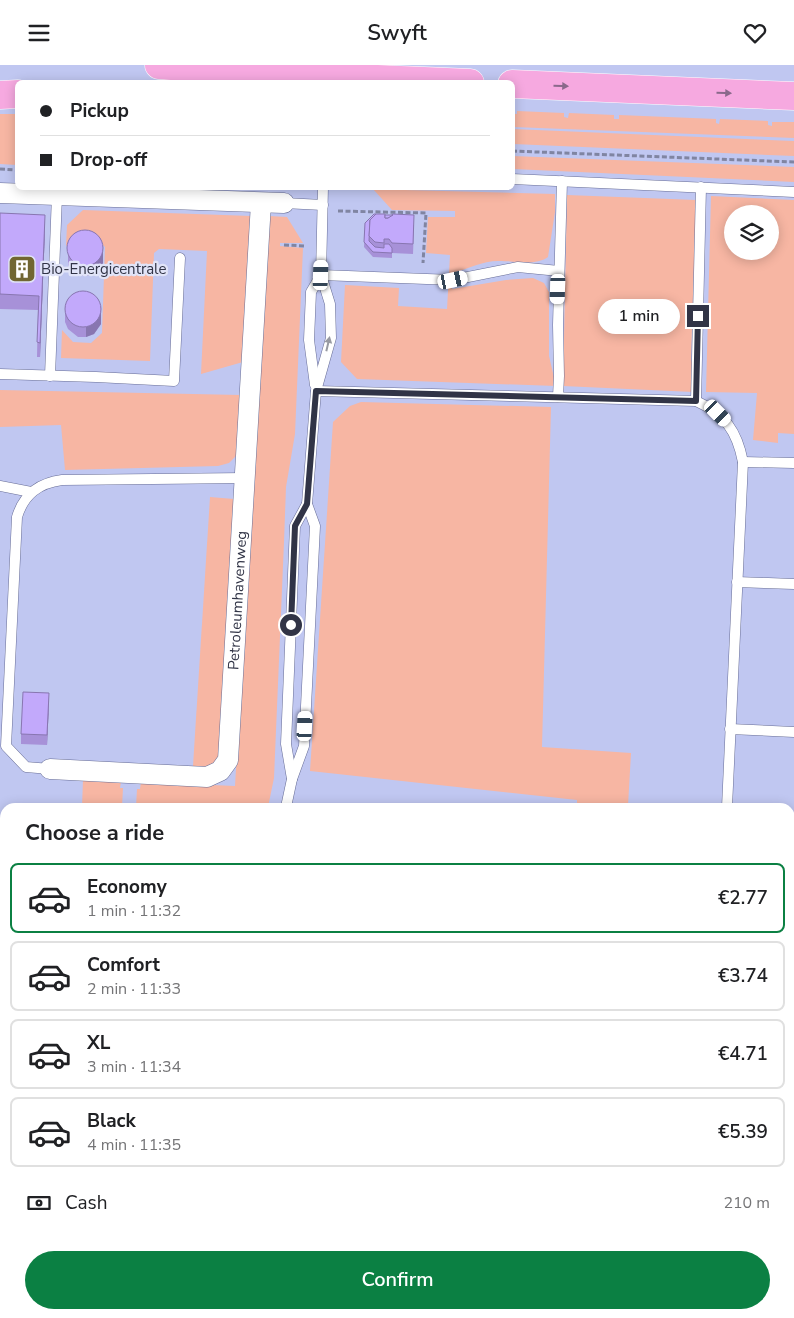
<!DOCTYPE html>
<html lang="en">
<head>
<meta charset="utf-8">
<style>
	body { margin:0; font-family:"Nunito Sans",sans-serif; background:#f2f2f2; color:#202124; height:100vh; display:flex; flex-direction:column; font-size:19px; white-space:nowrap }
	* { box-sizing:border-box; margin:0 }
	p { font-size:16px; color:#757577 }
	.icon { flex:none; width:28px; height:28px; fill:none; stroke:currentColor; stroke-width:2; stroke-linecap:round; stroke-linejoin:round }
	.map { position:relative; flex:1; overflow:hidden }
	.sheet { position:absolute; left:0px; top:738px; width:795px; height:516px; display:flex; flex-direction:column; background:#fff; border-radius:15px 15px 0 0; box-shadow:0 2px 12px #0003 }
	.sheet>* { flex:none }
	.banner { position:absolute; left:15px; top:15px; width:500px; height:110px; border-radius:8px; box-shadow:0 2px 12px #0003; display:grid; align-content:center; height:110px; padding:0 25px; background:#fff }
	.fabs { position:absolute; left:724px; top:140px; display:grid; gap:10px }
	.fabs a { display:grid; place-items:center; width:55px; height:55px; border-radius:50%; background:#fff; box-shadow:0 2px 12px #0003; font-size:25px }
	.end { position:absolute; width:22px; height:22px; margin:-11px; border:6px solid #313446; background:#fff; box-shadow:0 0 0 2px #fff }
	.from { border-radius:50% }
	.bubble { position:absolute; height:35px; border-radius:18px; background:#fff; box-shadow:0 2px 12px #0003; font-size:16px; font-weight:600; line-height:35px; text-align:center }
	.car { position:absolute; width:15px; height:30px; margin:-15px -8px; border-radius:6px; box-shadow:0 0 4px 1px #0007; background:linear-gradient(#fff 24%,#345 0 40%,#fff 0 76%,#345 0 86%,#fff 0) }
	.banner b { display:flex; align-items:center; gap:18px; height:48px; font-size:19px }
	.banner b+b { border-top:1px solid #e0e0e0 }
	.banner i { width:12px; height:12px; background:#202124 }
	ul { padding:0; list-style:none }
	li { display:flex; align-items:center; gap:15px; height:70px; margin:0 10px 8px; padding:0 15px; border:2px solid #e0e0e0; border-radius:8px }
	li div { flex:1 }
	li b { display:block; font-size:19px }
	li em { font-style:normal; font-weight:600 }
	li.on { border-color:#0b8043 }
	li>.icon { width:45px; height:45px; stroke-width:1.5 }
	h2 { padding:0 25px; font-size:22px; line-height:60px }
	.pay { display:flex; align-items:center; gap:12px; height:55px; padding:0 25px; font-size:19px }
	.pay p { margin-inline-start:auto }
	.action { display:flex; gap:10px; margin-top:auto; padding:10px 25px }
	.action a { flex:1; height:58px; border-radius:30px; background:#0b8043; color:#fff; font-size:20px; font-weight:600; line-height:58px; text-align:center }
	header { display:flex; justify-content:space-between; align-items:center; height:65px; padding:0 25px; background:#fff; font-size:22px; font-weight:600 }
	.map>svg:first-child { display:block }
</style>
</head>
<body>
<header><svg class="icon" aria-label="menu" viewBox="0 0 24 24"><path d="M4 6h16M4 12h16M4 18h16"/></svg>Swyft<svg class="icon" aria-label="heart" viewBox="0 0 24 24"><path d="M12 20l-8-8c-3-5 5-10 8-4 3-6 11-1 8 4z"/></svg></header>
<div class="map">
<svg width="794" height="1253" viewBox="0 0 794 1253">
	<rect width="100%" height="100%" fill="#cfd6fc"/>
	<path fill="#c0c7f1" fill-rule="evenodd" d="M0,0H794V1253H0ZM18,18H512V122H18ZM732,149H770V186H732ZM5,742H790V1249H5Z"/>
	<g fill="#f7b6a3" fill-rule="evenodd">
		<path d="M513,46V49H517V46L564,48V52L568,53L569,48L614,50V54H619V50L716,54V58L719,59L720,54L768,56V60L772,61V57H794V73L513,62Z"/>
		<path d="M0,49H17V100L0,99Z"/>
		<path d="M513,64L794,76V91L513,79Z"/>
		<path d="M512,91L794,102V117L513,104Z"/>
		<path d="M367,124L555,129V147L548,192C534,202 513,195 498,196C483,196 467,204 453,208L452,224L506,215L533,213L544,218L549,227V291L556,321L357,314L341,297L345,220L399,223L398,241L447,244L450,190L426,188L428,152H455V146L392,145L373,124Z"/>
		<path d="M567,130L696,135L691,294L694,305L693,327L563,321Z"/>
		<path d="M711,131L794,135V369L778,368V378L753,375L757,328L706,327ZM732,149H770V186H732Z"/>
		<path d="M83,145L251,151L243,297L201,309L207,186L159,184L154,188L150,296L61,293L62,265L73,277L91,278L102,268L105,182L95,172L77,171L66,181L67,160Z"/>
		<path d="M269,151L287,152L303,178H280V181L303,183L295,369L286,422L284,477L274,713L268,742H136L137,724H140L141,717L235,721Z"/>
		<path d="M0,325L241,330L237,390L229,398L218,401L65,405L61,360L0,362Z"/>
		<path d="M361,337L551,342L542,682L631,688L628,741L658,742H577V735L310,706L333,357L350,341Z"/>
		<path d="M210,432L234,434L220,688C215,703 207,703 193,701Z"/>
		<path d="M83,715L121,717L120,723H123L122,742H82Z"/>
	</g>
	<path fill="#bea40b" d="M0,801H5V1249H191V1253H0Z"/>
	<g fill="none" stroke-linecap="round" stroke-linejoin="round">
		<defs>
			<g id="service">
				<path d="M512,114L794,127"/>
				<path d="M284,138L323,140"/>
				<path d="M321,210L453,215L518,202L559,206"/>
				<path d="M0,309L96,312L174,316L180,193"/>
				<path d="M50,311L57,130"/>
				<path d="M315,320L309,275L311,227L321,210"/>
				<path d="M316,326L696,336C725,349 737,366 743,397L727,742"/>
				<path d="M558,332L559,311L558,260L562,116"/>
				<path d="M696,336L701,122"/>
				<path d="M743,397L794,398"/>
				<path d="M0,421L31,427"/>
				<path d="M737,517L794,519"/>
				<path d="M730,664L794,667"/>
				<path d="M50,704L26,702L6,681L17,452C24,429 39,418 62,415L245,413"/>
				<path d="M292,714L304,681L315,461L307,439L316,326L331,273L330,239L321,210L323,122"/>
				<path d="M286,742L292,714L286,679L295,461L307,439"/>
				<path d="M790,985H794"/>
				<path d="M251,1249V1253"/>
				<path d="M472,1253V1249"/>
				<path d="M635,1253V1249"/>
			</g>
			<g id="minor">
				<path d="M0,128L284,138"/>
				<path id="s1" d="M50,704L207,712L220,706L228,695L261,138"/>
			</g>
			<g id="motorway">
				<path d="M159,0L285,10L470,18"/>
				<path d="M512,19L794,31"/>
				<path d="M0,30L18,29"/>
			</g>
		</defs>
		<use href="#service" stroke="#676d96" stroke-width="11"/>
		<use href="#minor" stroke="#676d96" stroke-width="21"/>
		<use href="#motorway" stroke="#fff" stroke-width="29"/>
		<g stroke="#8085a2" stroke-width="3" stroke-dasharray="5 2.5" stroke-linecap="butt">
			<path d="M512,86L794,97"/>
			<path d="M0,104L17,105"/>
			<path d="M338,146L426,148L423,198"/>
			<path d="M284,180L305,181"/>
			<path d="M0,777H5"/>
		</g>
		<use href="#service" stroke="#fff" stroke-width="10"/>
		<use href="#minor" stroke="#fff" stroke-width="20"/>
		<use href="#motorway" stroke="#f6a9e0" stroke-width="28"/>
	</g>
	<g fill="#a791d8">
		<path d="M0,148L45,164L40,292H37L38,245L0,244Z"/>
		<path d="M365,158L414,160L413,189L392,188V193L373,192L364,182Z"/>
		<path d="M68,178L103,190V198L96,208L88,211H80L73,207L68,200Z"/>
		<path d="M65,239L101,251V259L94,269L86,272H78L68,264L65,257Z"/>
		<path d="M49,638L47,680L21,679V669Z"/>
	</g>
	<g fill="#8876b0">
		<path d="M45,150V164L40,292V278Z"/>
		<path d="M103,180V198L96,208L88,211V201Z"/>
		<path d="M101,241V259L94,269L86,272V262Z"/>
		<path d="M49,628V638L47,680V670Z"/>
	</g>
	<g fill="#c2a9fb" stroke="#8876b0">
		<path d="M0,148L45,150L40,278L37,277L39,231L0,229Z"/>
		<path d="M374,149H376L370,155L369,176L375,182L384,183V179H389L392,183V188L373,187L364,177L365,158Z"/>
		<path d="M376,149H385V153H388L393,149L414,150L413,179L392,178L389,174H384V178L375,177L369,171L370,155Z"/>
		<path d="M385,150H393L388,153H385Z"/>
		<circle cx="85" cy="183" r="18"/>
		<circle cx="83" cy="244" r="18"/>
		<path d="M23,627L49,628L47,670L21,669Z"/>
		<rect x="350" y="1249" width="111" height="4"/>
	</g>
	<defs><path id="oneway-solid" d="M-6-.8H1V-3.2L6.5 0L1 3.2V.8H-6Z" transform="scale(1.25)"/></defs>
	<g fill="#8a698b">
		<use href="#oneway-solid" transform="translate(561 21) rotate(2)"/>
		<use href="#oneway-solid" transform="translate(724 28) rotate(2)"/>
	</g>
	<use fill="#989aa2" href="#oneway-solid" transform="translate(328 279) rotate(-77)"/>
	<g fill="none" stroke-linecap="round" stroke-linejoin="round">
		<path stroke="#313446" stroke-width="6" d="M291,560L295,461L307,439L316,326L696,336L698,251"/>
	</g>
	<defs>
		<symbol id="building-square" viewBox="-11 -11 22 22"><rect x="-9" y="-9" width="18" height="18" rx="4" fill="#716632" stroke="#e1e4f8"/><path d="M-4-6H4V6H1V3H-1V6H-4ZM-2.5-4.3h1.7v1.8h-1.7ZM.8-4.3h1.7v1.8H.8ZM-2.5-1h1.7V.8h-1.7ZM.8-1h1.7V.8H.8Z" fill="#fff"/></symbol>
	</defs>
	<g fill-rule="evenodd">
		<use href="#building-square" x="6" y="188" width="32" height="32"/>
	</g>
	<g text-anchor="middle" stroke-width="4.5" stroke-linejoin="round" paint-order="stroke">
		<g font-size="15" fill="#313446" stroke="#e1e4f8" text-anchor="start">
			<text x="41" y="209">Bio-Energicentrale</text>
		</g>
		<g font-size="15" fill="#313446" stroke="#e1e4f8">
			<text dy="5" stroke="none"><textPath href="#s1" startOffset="345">Petroleumhavenweg</textPath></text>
		</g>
	</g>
</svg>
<div class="fabs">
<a><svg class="icon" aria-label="layers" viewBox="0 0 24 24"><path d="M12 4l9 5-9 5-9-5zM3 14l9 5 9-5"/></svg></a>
</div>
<i class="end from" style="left:291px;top:560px"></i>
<i class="end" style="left:698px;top:251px"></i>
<div class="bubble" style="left:598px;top:234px;width:82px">1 min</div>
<i class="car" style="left:321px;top:210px;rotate:2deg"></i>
<i class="car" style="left:453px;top:215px;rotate:78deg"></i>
<i class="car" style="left:558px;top:224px;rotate:182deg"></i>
<i class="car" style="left:718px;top:348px;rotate:135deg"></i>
<i class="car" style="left:305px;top:661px;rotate:3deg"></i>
<div class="banner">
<b><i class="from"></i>Pickup</b>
<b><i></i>Drop-off</b>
</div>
<section class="sheet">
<h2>Choose a ride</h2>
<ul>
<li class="on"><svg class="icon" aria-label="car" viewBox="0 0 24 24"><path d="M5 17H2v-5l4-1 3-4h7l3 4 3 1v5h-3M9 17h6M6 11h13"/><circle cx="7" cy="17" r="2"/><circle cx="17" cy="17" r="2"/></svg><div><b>Economy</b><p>1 min · 11:32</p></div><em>€2.77</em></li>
<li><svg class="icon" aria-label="car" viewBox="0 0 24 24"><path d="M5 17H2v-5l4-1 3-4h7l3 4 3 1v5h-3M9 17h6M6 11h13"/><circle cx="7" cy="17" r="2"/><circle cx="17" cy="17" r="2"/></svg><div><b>Comfort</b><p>2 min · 11:33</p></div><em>€3.74</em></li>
<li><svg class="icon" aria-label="car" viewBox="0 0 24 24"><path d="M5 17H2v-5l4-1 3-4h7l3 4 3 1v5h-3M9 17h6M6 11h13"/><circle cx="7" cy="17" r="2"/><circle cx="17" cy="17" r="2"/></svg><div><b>XL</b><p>3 min · 11:34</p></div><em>€4.71</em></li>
<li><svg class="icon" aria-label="car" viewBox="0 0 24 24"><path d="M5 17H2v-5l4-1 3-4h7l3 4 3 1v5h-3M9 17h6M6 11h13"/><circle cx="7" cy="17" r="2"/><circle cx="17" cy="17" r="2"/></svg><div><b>Black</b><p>4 min · 11:35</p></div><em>€5.39</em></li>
</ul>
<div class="pay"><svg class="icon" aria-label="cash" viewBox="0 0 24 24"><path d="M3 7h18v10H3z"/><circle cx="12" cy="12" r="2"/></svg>Cash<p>210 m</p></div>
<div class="action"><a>Confirm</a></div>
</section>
</div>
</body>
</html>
